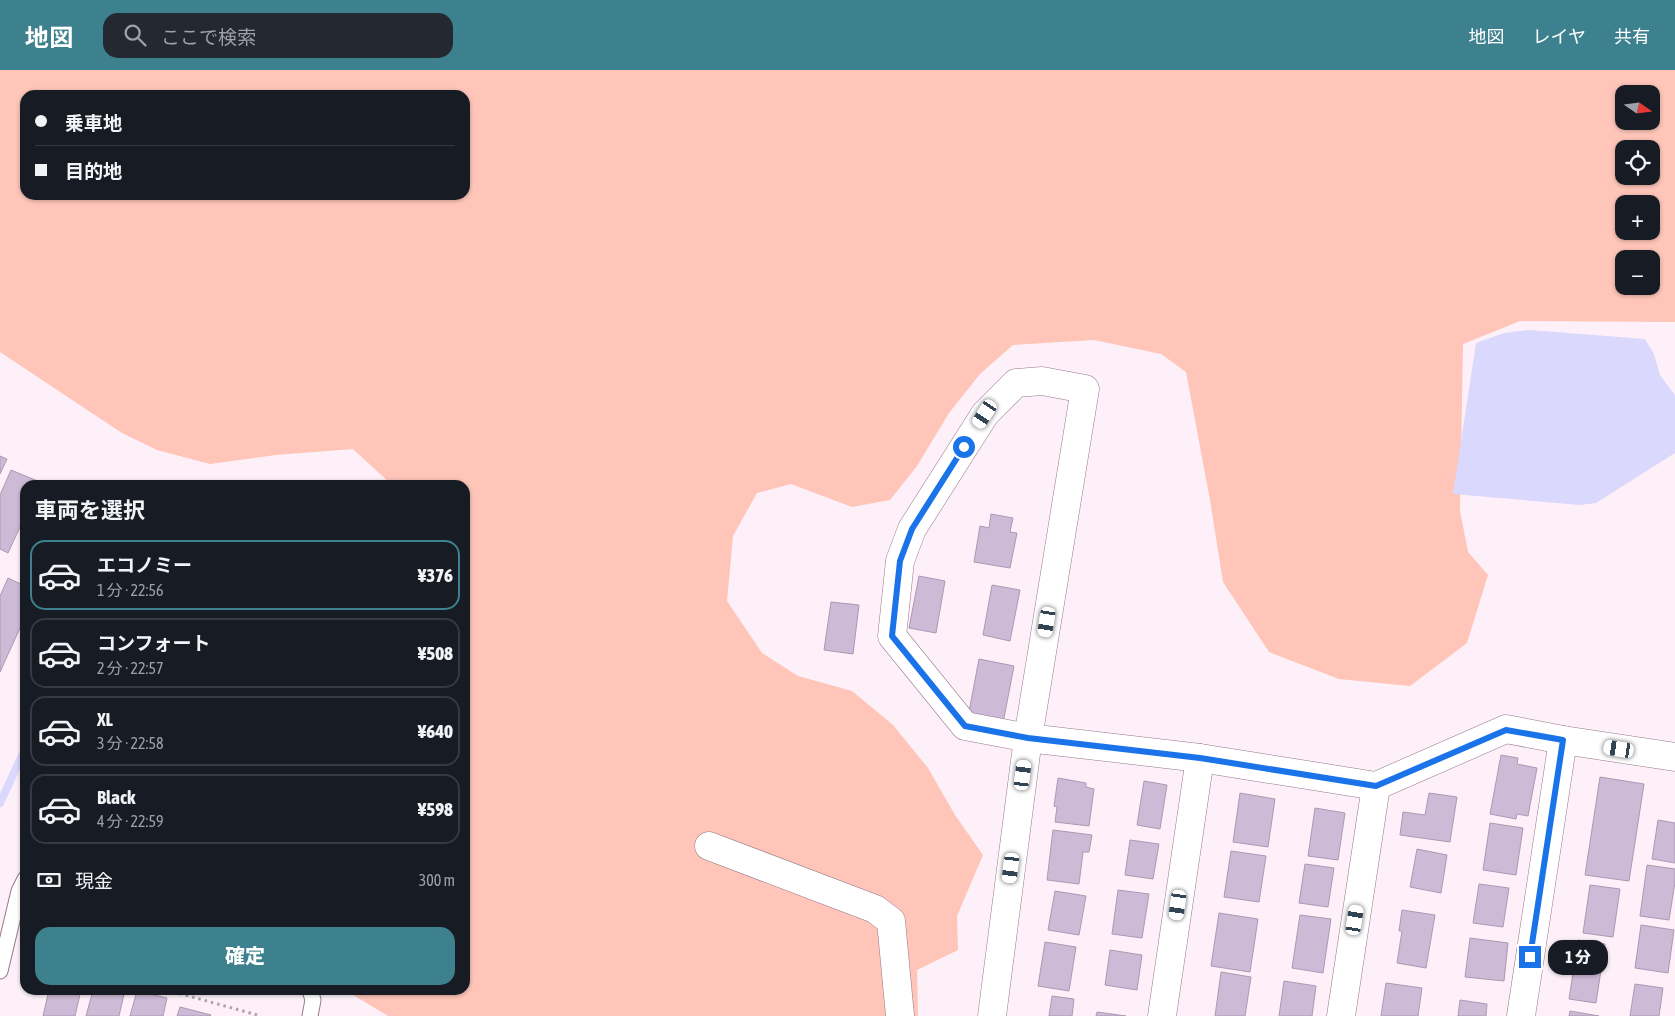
<!DOCTYPE html>
<html lang="ja">
<head>
<meta charset="utf-8">
<style>
	body { margin:0; font-family:"Asap Condensed","Noto Sans JP",sans-serif; background:#242831; color:#f1f3f6; height:100vh; display:flex; flex-direction:column; font-size:19px; white-space:nowrap }
	* { box-sizing:border-box; margin:0 }
	p { font-size:16px; color:#9ea1a6 }
	.icon { flex:none; width:28px; height:28px; fill:none; stroke:currentColor; stroke-width:2; stroke-linecap:round; stroke-linejoin:round }
	.map { position:relative; flex:1; overflow:hidden }
	.drawer { position:absolute; left:20px; top:410px; width:450px; height:515px; display:flex; flex-direction:column; background:#171b24; border-radius:15px; box-shadow:0 1px 4px #0004 }
	.drawer>* { flex:none }
	.banner { position:absolute; left:20px; top:20px; width:450px; height:110px; border-radius:15px; box-shadow:0 1px 4px #0004; display:grid; align-content:center; height:110px; padding:0 15px; background:#171b24 }
	.needle { width:32px; rotate:104deg }
	.controls { position:absolute; left:1615px; top:15px; display:grid; gap:10px }
	.controls a { display:grid; place-items:center; width:45px; height:45px; border-radius:10px; background:#171b24; box-shadow:0 1px 4px #0004; font-size:25px }
	.end { position:absolute; width:22px; height:22px; margin:-11px; border:6px solid #1a73e8; background:#fff; box-shadow:0 0 0 2px #fff }
	.from { border-radius:50% }
	.bubble { position:absolute; height:35px; border-radius:15px; background:#171b24; box-shadow:0 1px 4px #0004; font-size:16px; font-weight:800; line-height:35px; text-align:center }
	.car { position:absolute; width:15px; height:30px; margin:-15px -8px; border-radius:6px; box-shadow:0 0 4px 1px #0007; background:linear-gradient(#fff 24%,#345 0 40%,#fff 0 76%,#345 0 86%,#fff 0) }
	.banner b { display:flex; align-items:center; gap:18px; height:48px; font-size:19px }
	.banner b+b { border-top:1px solid #363941 }
	.banner i { width:12px; height:12px; background:#f1f3f6 }
	ul { padding:0; list-style:none }
	li { display:flex; align-items:center; gap:15px; height:70px; margin:0 10px 8px; padding:0 5px; border:2px solid #363941; border-radius:15px }
	li div { flex:1 }
	li b { display:block; font-size:19px }
	li em { font-style:normal; font-weight:800 }
	li.active { border-color:#3c818d }
	li>.icon { width:45px; height:45px; stroke-width:1.5 }
	h2 { padding:0 15px; font-size:22px; line-height:60px }
	.pay { display:flex; align-items:center; gap:12px; height:55px; padding:0 15px; font-size:19px }
	.pay p { margin-inline-start:auto }
	.action { display:flex; gap:10px; margin-top:auto; padding:10px 15px }
	.action a { flex:1; height:58px; border-radius:15px; background:#3c818d; color:#fff; font-size:20px; font-weight:800; line-height:58px; text-align:center }
	header { display:flex; align-items:center; gap:30px; box-sizing:border-box; height:70px; padding:0 25px; background:#3c818d; color:#fff }
	header strong { font-size:24px }
	nav { display:flex; gap:28px; margin-inline-start:auto; font-size:18px }
	.search { width:350px; height:45px; background:#242831; display:flex; align-items:center; gap:12px; box-sizing:border-box; padding:0 18px; border-radius:15px; color:#9ea1a6; font-size:19px }
	.map>svg:first-child { display:block }
</style>
</head>
<body>
<header>
<strong>地図</strong>
<div class="search"><svg class="icon" aria-label="search" viewBox="0 0 24 24"><circle cx="10" cy="10" r="6"/><path d="M15 15l6 6"/></svg>ここで検索</div>
<nav><a>地図</a><a>レイヤ</a><a>共有</a></nav>
</header>
<div class="map">
<svg width="1675" height="946" viewBox="0 0 1675 946">
	<rect width="100%" height="100%" fill="#fdf0f8"/>
	<path fill="#fec5b8" fill-rule="evenodd" d="M0,0H1675V252L1520,251L1463,274L1460,441L1468,482L1488,505L1467,573L1410,616L1339,609L1269,582L1223,512L1210,430L1186,302L1161,284L1094,270L1013,275L980,304L949,343L917,396L890,430L852,437L791,414L757,423L733,466L727,531L762,583L798,606L852,621L893,655L928,698L955,745L983,785L957,846L958,880L917,900L918,946H388L345,920H465V415H392L353,379L276,385L210,394L157,380L122,363L0,282ZM1624,24H1651V51H1624ZM25,25H465V125H25ZM1624,79H1651V106H1624ZM1624,134H1651V161H1624ZM1624,189H1651V216H1624Z"/>
	<path fill="#dad8fc" d="M1529,260L1645,269L1654,284L1660,305L1675,325V383L1596,433L1580,435L1453,424L1476,273L1504,263Z"/>
	<g fill="none" stroke-linecap="round" stroke-linejoin="round">
		<path stroke="#dad8fc" stroke-width="8" d="M0,733L25,679"/>
	</g>
	<g fill="#cdbad7" stroke="#ab99b4">
		<path d="M0,386L7,389L0,404Z"/>
		<path d="M11,400L40,412L39,415H25V446L8,483L0,479V425Z"/>
		<path d="M991,444L1013,448L1010,462L1017,463L1010,498L974,492L980,456L989,458Z"/>
		<path d="M919,506L945,511L936,563L909,558Z"/>
		<path d="M8,508L25,516V547L0,602V526Z"/>
		<path d="M992,515L1020,520L1010,571L983,565Z"/>
		<path d="M831,532L859,535L853,584L824,580Z"/>
		<path d="M979,589L1014,596L1003,653L968,647Z"/>
		<path d="M1501,685L1518,688L1517,694L1537,698L1528,746L1517,744L1516,749L1490,744Z"/>
		<path d="M1600,707L1644,714L1629,811L1585,805Z"/>
		<path d="M1058,708L1086,713V717L1094,719L1089,756L1055,752L1057,737L1054,736Z"/>
		<path d="M1144,711L1167,715L1160,759L1137,755Z"/>
		<path d="M1240,723L1275,729L1268,777L1233,772Z"/>
		<path d="M1429,723L1457,727L1450,772L1400,765L1403,742L1425,745Z"/>
		<path d="M1315,738L1345,743L1338,790L1308,786Z"/>
		<path d="M1658,750L1675,753V793L1652,789Z"/>
		<path d="M1490,753L1523,758L1516,805L1483,800Z"/>
		<path d="M1053,760L1092,765L1089,782H1083L1079,814L1047,810Z"/>
		<path d="M1130,770L1159,774L1153,809L1125,805Z"/>
		<path d="M1417,779L1447,785L1441,823L1410,817Z"/>
		<path d="M1231,781L1266,786L1259,832L1224,827Z"/>
		<path d="M1305,794L1334,798L1328,837L1299,833Z"/>
		<path d="M1647,795L1675,799V812L1669,850L1640,846Z"/>
		<path d="M1479,814L1509,818L1503,857L1473,853Z"/>
		<path d="M1590,815L1620,819L1613,867L1583,863Z"/>
		<path d="M1118,820L1149,824L1142,868L1112,864Z"/>
		<path d="M1055,821L1086,826L1079,865L1048,860Z"/>
		<path d="M1402,840L1435,845L1426,898L1397,893L1402,861H1399Z"/>
		<path d="M1219,843L1258,849L1250,902L1211,896Z"/>
		<path d="M1300,845L1331,849L1323,903L1292,898Z"/>
		<path d="M1641,855L1674,860L1668,903L1635,898Z"/>
		<path d="M1470,868L1508,873L1504,911L1465,907Z"/>
		<path d="M1578,870L1605,874L1596,933L1569,929Z"/>
		<path d="M1045,872L1076,877L1069,921L1038,916Z"/>
		<path d="M1110,880L1142,885L1137,920L1105,915Z"/>
		<path d="M1221,902L1251,907L1245,946H1215Z"/>
		<path d="M1284,911L1316,916L1312,946H1279Z"/>
		<path d="M1386,913L1422,918L1418,946H1381Z"/>
		<path d="M1635,914L1663,918L1659,946H1630Z"/>
		<path d="M49,920H81L75,946H43Z"/>
		<path d="M93,920H125L119,946H86Z"/>
		<path d="M137,921L167,928L163,946H130Z"/>
		<path d="M1052,926L1074,929L1072,946H1049Z"/>
		<path d="M1460,930L1487,934L1486,946H1458Z"/>
		<path d="M180,937L211,945L210,946H177Z"/>
		<path d="M1570,941L1599,946H1569Z"/>
		<path d="M1097,942L1126,946H1096Z"/>
	</g>
	<g fill="none" stroke-linecap="round" stroke-linejoin="round">
		<defs>
			<g id="service">
				<path d="M0,901L19,821L25,809"/>
				<path d="M310,920L313,930L310,946"/>
			</g>
			<g id="minor">
				<path d="M709,776L875,839L891,851L900,946"/>
				<path d="M992,946L1028,668L1085,319L1042,311L1016,313L985,344L912,459L900,491L892,566L965,656L1028,668L1200,688L1376,716L1506,659L1563,670"/>
				<path d="M1162,946L1200,688"/>
				<path d="M1341,946L1376,716"/>
			</g>
			<path id="tertiary" d="M1521,946L1563,670L1675,687"/>
		</defs>
		<use href="#service" stroke="#95788a" stroke-width="17"/>
		<use href="#minor" stroke="#95788a" stroke-width="29"/>
		<use href="#tertiary" stroke="#95788a" stroke-width="29"/>
		<path stroke="#afa3ab" stroke-width="3" stroke-dasharray="2.5 4" stroke-linecap="butt" d="M167,920L261,946"/>
		<use href="#service" stroke="#fff" stroke-width="15"/>
		<use href="#minor" stroke="#fff" stroke-width="28"/>
		<use href="#tertiary" stroke="#fff" stroke-width="28"/>
	</g>
	<g fill="none" stroke-linecap="round" stroke-linejoin="round">
		<path stroke="#1a73e8" stroke-width="6" d="M964,377L912,459L900,491L892,566L965,656L1028,668L1200,688L1376,716L1506,660L1563,670L1530,887"/>
	</g>
</svg>
<div class="controls">
<a><svg class="needle" viewBox="-14 -14 28 28"><path d="M0-13l5 13h-10z" fill="#e53935"/><path d="M0 13l5-13h-10z" fill="#9ea1a6"/></svg></a>
<a><svg class="icon" aria-label="locate" viewBox="0 0 24 24"><circle cx="12" cy="12" r="6"/><path d="M12 2v4M12 18v4M2 12h4M18 12h4"/></svg></a>
<a>+</a>
<a>−</a>
</div>
<i class="end from" style="left:964px;top:377px"></i>
<i class="end" style="left:1530px;top:887px"></i>
<div class="bubble" style="left:1548px;top:870px;width:60px">1 分</div>
<i class="car" style="left:985px;top:344px;rotate:213deg"></i>
<i class="car" style="left:1047px;top:552px;rotate:189deg"></i>
<i class="car" style="left:1619px;top:679px;rotate:279deg"></i>
<i class="car" style="left:1023px;top:705px;rotate:7deg"></i>
<i class="car" style="left:1011px;top:798px;rotate:187deg"></i>
<i class="car" style="left:1178px;top:835px;rotate:188deg"></i>
<i class="car" style="left:1355px;top:850px;rotate:9deg"></i>
<div class="banner">
<b><i class="from"></i>乗車地</b>
<b><i></i>目的地</b>
</div>
<section class="drawer">
<h2>車両を選択</h2>
<ul>
<li class="active"><svg class="icon" aria-label="car" viewBox="0 0 24 24"><path d="M5 17H2v-5l4-1 3-4h7l3 4 3 1v5h-3M9 17h6M6 11h13"/><circle cx="7" cy="17" r="2"/><circle cx="17" cy="17" r="2"/></svg><div><b>エコノミー</b><p>1 分 · 22:56</p></div><em>¥376</em></li>
<li><svg class="icon" aria-label="car" viewBox="0 0 24 24"><path d="M5 17H2v-5l4-1 3-4h7l3 4 3 1v5h-3M9 17h6M6 11h13"/><circle cx="7" cy="17" r="2"/><circle cx="17" cy="17" r="2"/></svg><div><b>コンフォート</b><p>2 分 · 22:57</p></div><em>¥508</em></li>
<li><svg class="icon" aria-label="car" viewBox="0 0 24 24"><path d="M5 17H2v-5l4-1 3-4h7l3 4 3 1v5h-3M9 17h6M6 11h13"/><circle cx="7" cy="17" r="2"/><circle cx="17" cy="17" r="2"/></svg><div><b>XL</b><p>3 分 · 22:58</p></div><em>¥640</em></li>
<li><svg class="icon" aria-label="car" viewBox="0 0 24 24"><path d="M5 17H2v-5l4-1 3-4h7l3 4 3 1v5h-3M9 17h6M6 11h13"/><circle cx="7" cy="17" r="2"/><circle cx="17" cy="17" r="2"/></svg><div><b>Black</b><p>4 分 · 22:59</p></div><em>¥598</em></li>
</ul>
<div class="pay"><svg class="icon" aria-label="cash" viewBox="0 0 24 24"><path d="M3 7h18v10H3z"/><circle cx="12" cy="12" r="2"/></svg>現金<p>300 m</p></div>
<div class="action"><a>確定</a></div>
</section>
</div>
</body>
</html>
